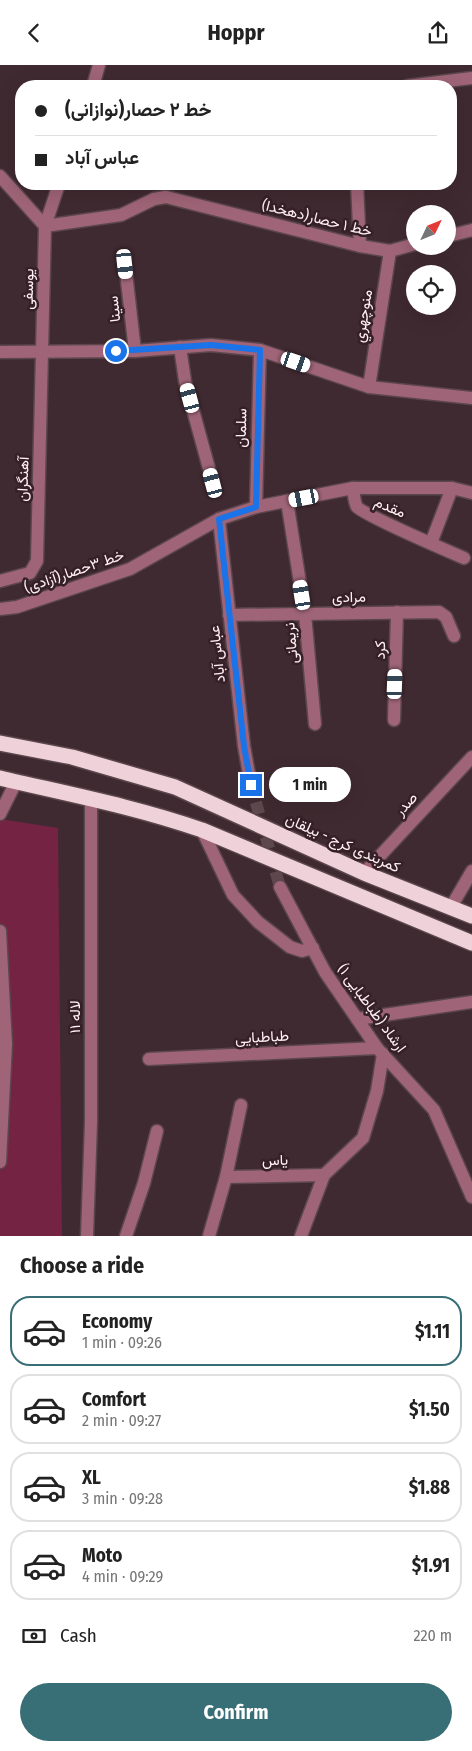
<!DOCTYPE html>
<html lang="en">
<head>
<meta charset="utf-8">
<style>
	body { margin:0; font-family:"Fira Sans Condensed",Vazirmatn,sans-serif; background:#f2f2f2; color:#222; height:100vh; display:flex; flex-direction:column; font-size:19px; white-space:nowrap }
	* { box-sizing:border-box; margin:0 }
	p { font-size:16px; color:#767676 }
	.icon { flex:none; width:28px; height:28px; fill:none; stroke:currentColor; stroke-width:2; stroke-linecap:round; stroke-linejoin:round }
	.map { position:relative; height:1171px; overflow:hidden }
	.panel { display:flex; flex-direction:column; background:#fff; flex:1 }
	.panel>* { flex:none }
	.hud { position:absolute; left:15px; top:15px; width:442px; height:110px; border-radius:20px; box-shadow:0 5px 20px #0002; display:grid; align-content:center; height:110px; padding:0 20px; background:#fff }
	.needle { width:32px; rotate:47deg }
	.fabs { position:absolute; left:406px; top:140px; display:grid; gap:10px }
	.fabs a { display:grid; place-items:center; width:50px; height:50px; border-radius:50%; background:#fff; box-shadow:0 5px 20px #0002; font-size:25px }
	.end { position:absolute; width:22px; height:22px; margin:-11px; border:6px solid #1a73e8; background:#fff; box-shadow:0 0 0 2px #fff }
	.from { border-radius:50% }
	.bubble { position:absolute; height:35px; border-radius:18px; background:#fff; box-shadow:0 5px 20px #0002; font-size:16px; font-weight:700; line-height:35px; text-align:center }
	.car { position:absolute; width:15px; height:30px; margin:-15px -8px; border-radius:6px; box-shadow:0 0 4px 1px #0007; background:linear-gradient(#fff 24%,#345 0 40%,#fff 0 76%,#345 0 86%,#fff 0) }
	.hud b { display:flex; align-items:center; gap:18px; height:48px; font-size:19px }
	.hud b+b { border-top:1px solid #e0e0e0 }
	.hud i { width:12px; height:12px; background:#222 }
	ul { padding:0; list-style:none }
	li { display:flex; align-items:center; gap:15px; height:70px; margin:0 10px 8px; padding:0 10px; border:2px solid #e0e0e0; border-radius:20px }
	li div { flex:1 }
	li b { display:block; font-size:19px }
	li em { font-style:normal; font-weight:700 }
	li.current { border-color:#386e76 }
	li>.icon { width:45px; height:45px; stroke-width:1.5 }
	h2 { padding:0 20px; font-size:22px; line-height:60px }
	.pay { display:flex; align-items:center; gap:12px; height:55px; padding:0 20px; font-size:19px }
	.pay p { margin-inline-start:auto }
	.primary-button { display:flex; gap:10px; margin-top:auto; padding:10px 20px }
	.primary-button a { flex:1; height:58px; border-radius:30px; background:#386e76; color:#fff; font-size:20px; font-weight:700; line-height:58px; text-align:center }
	header { display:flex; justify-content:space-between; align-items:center; height:65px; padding:0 20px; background:#fff; font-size:22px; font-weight:700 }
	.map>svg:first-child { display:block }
</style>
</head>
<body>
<header><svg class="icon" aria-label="back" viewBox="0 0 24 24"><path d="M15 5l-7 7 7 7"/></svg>Hoppr<svg class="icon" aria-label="share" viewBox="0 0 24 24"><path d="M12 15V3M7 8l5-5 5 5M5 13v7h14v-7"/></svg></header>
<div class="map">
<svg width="472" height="1171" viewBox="0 0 472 1171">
	<rect width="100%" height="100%" fill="#402a31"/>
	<path fill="#742343" d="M0,754L58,763L62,1171H0Z"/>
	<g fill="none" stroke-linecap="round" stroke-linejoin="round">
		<path stroke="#5d484e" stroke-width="12" stroke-dasharray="12 6" stroke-linecap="butt" d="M251,720L280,822"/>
		<defs>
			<g id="minor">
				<path d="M93,21L99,0"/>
				<path d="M407,21L472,13"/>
				<path d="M0,111L45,161L121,150L154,134L166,132L360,181L390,186L415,179"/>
				<path d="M357,119L360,181"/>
				<path d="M448,171L472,165"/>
				<path d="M125,199L135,286"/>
				<path d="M180,282L185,316L213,418"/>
				<path d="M0,287L135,286L211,280L260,285L369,322L472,333"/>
				<path d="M369,322L390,186"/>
				<path d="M353,423C354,429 354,437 357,442C360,448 450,487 464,493"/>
				<path d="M287,436L305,549L315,659"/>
				<path d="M256,442L260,285"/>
				<path d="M219,454L244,681L251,720"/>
				<path d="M431,478L452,423"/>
				<path d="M0,516L30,508L37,496L45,161L59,119"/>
				<path d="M0,544L17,542L130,504L219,454L256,442L353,423H452L472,428"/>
				<path d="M229,550L439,547L446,552L454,571"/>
				<path d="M394,655L397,547"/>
				<path d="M0,749L16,717"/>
				<path d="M202,765L233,830L258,857L290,882L302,886L313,883"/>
				<path d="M364,808L472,692"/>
				<path d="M280,822L325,907L377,983L434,1045L472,1132"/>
				<path d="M451,842L472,806"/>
				<path d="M0,866L6,979L0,1097"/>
				<path d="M357,954L472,937"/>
				<path d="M149,994L377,983"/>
				<path d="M226,1112L324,1110"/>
				<path d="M87,1171L91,1057V733"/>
				<path d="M126,1171L144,1118L157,1066"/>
				<path d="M209,1171L226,1112L241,1040"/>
				<path d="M301,1171L324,1110L363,1073L377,1026L383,989"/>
			</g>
			<g id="highway">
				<path d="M0,678L72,692L175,722L364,808L472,851"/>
				<path d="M0,713C68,729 136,742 202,765L472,878"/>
			</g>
		</defs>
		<use href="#minor" stroke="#5b464c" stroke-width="15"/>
		<use href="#highway" stroke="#5b464c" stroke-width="18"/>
		<use href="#minor" stroke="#9f6477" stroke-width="12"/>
		<use href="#highway" stroke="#efd1d9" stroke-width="15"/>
	</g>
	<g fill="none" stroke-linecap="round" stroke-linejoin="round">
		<path stroke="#1a73e8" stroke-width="6" d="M116,286L211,280L260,285L256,442L219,454L244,681L251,720"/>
	</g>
	<g text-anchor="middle" stroke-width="5" stroke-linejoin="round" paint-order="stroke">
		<g font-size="15" fill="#fff0f4" stroke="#362027">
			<text transform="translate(317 153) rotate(14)" y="5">خط ۱ حصار(دهخدا)</text>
			<text transform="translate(28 224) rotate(-89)" y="5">یوسفی</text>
			<text transform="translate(114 244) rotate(-96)" y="5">سینا</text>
			<text transform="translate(363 251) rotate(-81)" y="5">منوچهري</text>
			<text transform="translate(241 363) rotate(-89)" y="5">سلمان</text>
			<text transform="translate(23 414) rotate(-88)" y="5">آهنگران</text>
			<text transform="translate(390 442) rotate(23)" y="5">مقدم</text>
			<text transform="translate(74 506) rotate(-19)" y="5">خط ۳حصار(آزادی)</text>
			<text transform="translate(349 532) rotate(-1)" y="5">مرادی</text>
			<text transform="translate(291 578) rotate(-95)" y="5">نریمانی</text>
			<text transform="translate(380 585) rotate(-88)" y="5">کرد</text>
			<text transform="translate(217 589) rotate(-96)" y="5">عباس آباد</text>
			<text transform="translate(406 739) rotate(-47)" y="5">صدر</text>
			<text transform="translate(343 778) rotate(24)" y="5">کمربندی کرج - بیلقان</text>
			<text transform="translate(372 943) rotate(54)" y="5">ارشاد (طباطبایی ۱)</text>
			<text transform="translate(75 952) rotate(-90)" y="5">لاله ۱۱</text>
			<text transform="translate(262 972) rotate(-3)" y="5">طباطبایی</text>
			<text transform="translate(275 1095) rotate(-1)" y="5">یاس</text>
		</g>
	</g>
</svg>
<div class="fabs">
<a><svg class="needle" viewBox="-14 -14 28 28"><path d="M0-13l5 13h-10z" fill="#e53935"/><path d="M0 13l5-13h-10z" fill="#767676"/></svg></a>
<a><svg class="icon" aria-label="locate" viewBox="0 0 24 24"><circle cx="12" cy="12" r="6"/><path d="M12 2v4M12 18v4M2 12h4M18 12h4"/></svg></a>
</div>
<i class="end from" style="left:116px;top:286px"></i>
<i class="end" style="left:251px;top:720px"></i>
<div class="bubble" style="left:269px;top:702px;width:82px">1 min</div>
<i class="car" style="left:125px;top:199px;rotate:174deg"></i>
<i class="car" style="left:296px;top:297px;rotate:109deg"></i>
<i class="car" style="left:190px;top:333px;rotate:345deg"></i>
<i class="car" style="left:213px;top:418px;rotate:345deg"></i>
<i class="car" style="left:304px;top:433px;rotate:259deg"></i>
<i class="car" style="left:302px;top:530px;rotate:351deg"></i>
<i class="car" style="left:395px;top:619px;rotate:2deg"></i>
<div class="hud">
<b><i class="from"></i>خط ۲ حصار(نوازانی)</b>
<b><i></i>عباس آباد</b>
</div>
</div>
<section class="panel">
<h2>Choose a ride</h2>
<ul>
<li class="current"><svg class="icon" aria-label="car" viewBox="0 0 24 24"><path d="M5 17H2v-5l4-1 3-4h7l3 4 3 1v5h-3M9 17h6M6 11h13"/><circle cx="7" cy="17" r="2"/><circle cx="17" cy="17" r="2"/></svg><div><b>Economy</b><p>1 min · 09:26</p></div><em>$1.11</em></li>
<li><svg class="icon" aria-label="car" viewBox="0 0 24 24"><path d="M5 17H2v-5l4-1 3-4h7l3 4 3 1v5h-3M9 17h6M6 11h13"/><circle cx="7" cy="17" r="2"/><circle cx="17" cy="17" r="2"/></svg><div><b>Comfort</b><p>2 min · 09:27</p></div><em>$1.50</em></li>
<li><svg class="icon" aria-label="car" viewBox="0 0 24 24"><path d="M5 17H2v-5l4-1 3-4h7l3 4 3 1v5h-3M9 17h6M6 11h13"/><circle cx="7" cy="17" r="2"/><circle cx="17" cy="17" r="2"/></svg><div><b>XL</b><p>3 min · 09:28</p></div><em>$1.88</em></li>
<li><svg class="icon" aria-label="car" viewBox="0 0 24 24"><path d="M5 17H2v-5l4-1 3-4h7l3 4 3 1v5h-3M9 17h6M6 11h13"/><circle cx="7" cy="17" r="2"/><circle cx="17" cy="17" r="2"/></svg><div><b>Moto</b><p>4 min · 09:29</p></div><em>$1.91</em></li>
</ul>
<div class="pay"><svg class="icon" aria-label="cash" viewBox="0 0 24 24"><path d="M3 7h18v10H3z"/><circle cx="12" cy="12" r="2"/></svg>Cash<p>220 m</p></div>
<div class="primary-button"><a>Confirm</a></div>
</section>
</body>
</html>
